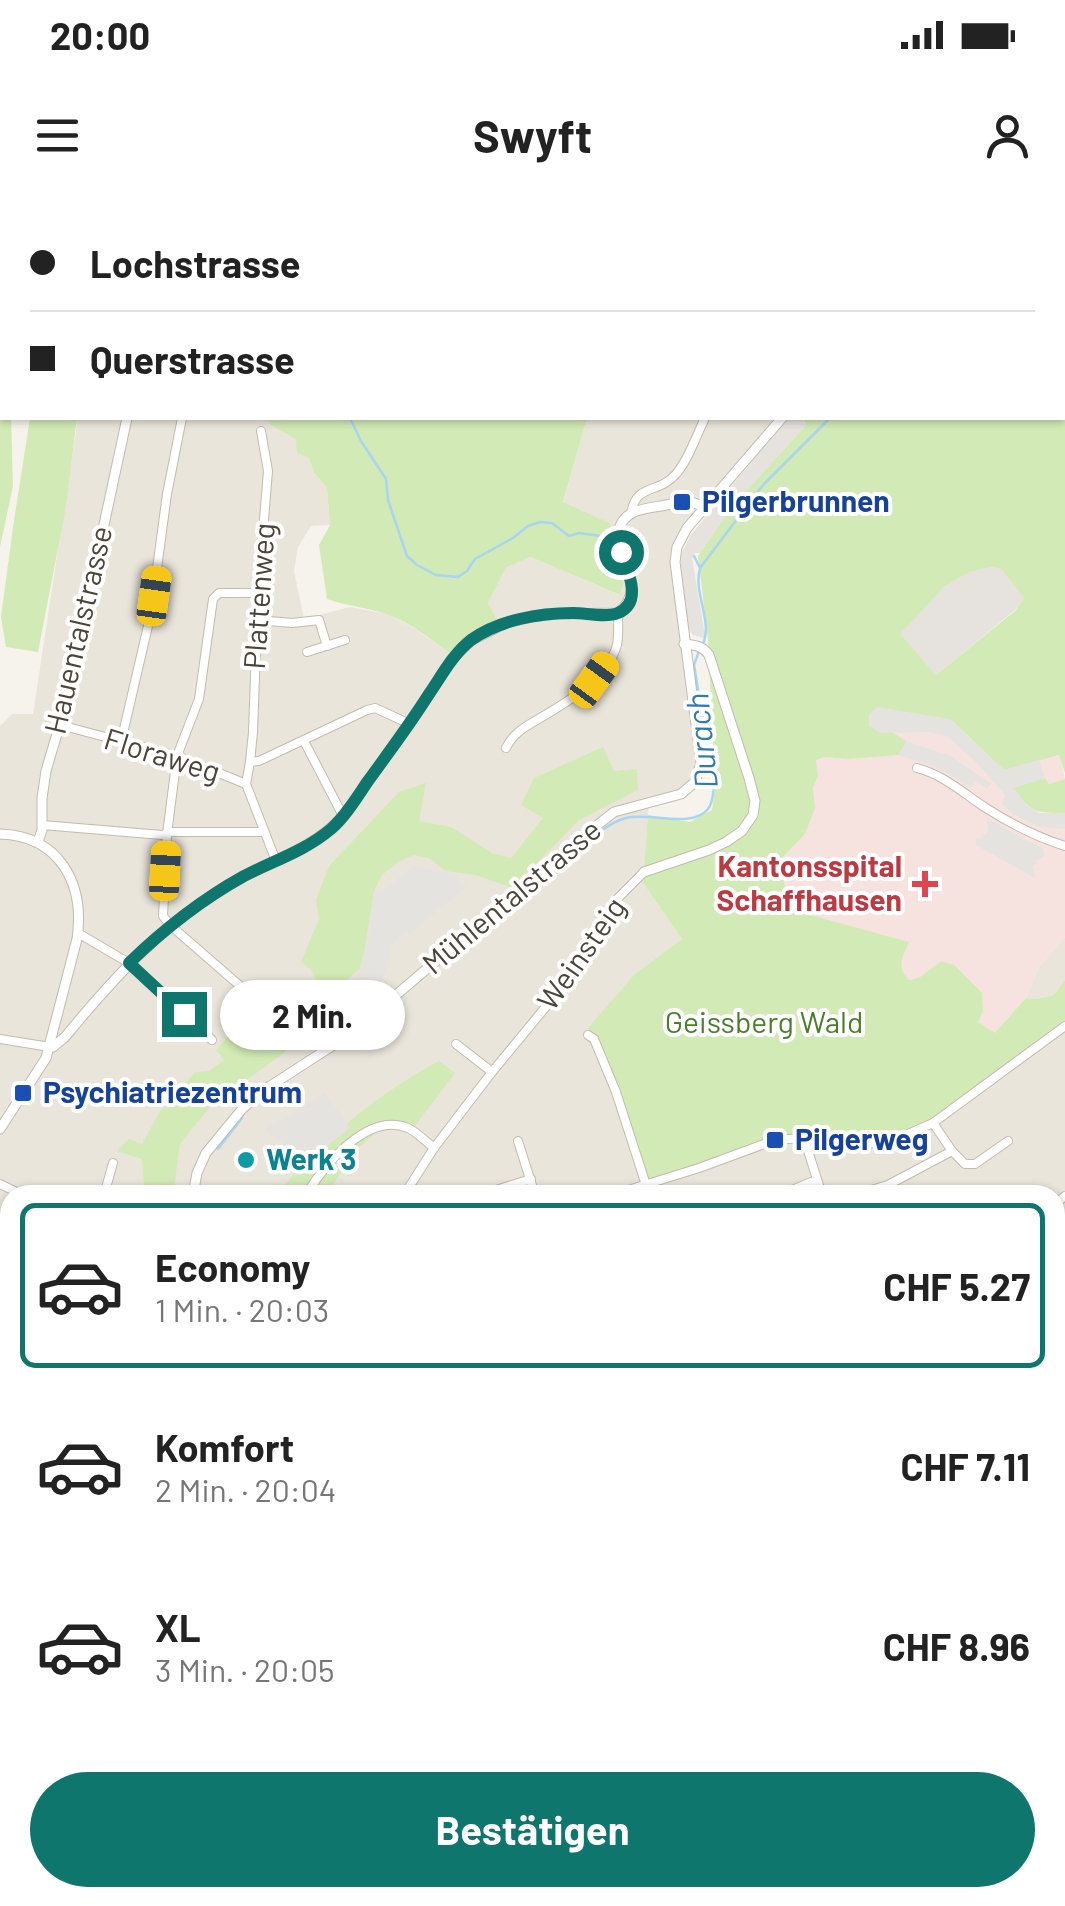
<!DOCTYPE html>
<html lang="de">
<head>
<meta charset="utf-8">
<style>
	body { margin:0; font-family:Barlow,sans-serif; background:#f2f2f2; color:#222; height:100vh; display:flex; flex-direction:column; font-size:38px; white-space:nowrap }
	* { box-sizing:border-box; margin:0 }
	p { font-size:32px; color:#767676 }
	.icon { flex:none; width:55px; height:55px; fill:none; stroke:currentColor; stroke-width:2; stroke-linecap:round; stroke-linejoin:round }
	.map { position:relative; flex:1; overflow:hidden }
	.drawer { position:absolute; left:0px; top:985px; width:1065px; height:722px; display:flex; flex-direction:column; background:#fff; border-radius:30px 30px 0 0; box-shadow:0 2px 8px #0004 }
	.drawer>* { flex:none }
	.banner { position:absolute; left:0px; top:0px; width:1065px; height:220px; box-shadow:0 2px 8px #0004; display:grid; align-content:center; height:220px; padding:0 30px; background:#fff }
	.end { position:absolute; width:45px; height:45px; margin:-22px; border:12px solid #0f766e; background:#fff; box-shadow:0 0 0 5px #fff }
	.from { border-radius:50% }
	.bubble { position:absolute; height:70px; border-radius:35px; background:#fff; box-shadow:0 2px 8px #0004; font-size:32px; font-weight:700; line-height:70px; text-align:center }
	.car { position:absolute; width:30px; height:60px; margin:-30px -15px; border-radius:12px; box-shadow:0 0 8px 2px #0007; background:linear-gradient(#f5c518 24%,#345 0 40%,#f5c518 0 76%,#345 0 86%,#f5c518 0) }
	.banner b { display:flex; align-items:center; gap:35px; height:95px; font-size:38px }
	.banner b+b { border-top:2px solid #e0e0e0 }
	.banner i { width:25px; height:25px; background:#222 }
	ul { padding:18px 0 0; list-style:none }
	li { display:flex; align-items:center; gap:30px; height:165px; margin:0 20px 15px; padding:0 10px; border:5px solid transparent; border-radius:15px }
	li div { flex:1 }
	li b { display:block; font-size:38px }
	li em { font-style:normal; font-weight:700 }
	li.current { border-color:#0f766e }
	li>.icon { width:90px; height:90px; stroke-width:1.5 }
	.action { display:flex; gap:20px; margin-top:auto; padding:20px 30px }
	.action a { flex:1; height:115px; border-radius:60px; background:#0f766e; color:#fff; font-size:40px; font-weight:700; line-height:115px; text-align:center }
	.status { display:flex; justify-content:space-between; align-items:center; height:70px; padding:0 50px; background:#fff; direction:ltr }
	.status svg { height:28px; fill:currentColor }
	header { display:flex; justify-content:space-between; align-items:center; height:130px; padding:0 30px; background:#fff; font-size:45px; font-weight:700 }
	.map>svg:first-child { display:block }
</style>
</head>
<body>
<div class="status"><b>20:00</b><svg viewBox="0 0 49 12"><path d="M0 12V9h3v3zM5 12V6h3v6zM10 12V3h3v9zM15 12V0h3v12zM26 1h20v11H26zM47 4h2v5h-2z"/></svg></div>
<header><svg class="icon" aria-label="menu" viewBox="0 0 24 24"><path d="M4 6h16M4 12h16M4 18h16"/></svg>Swyft<svg class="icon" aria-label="person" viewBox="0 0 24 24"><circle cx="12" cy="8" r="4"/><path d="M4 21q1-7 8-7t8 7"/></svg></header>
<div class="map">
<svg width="1065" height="1706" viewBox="0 0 1065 1706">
	<rect width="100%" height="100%" fill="#f6f3ec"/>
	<g fill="#eae5da">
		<path d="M78,218H266L272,226L297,239L309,258L314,273L327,288L330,325L311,326L298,347L294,371L304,419L350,407L388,414L412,427L450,453L475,431L497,420L488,403L506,366L532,357L619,395L624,383L612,351L611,325L563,303L587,218H782L677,347L701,563L695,582L681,594L649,601L643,683L682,739L636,773L1065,826V1121L1055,1128V995H10V1698H291L280,1706H0V526L12,514H33Z"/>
		<path d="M1065,737V780L1054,795L1036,799L1026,798L1039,767Z"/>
		<path d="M1065,1528V1706H519L526,1698H1055V1529Z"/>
	</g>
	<g fill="#e6e2dd">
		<path d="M788,218H807L803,220L806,225L731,308L700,353H695L692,358L705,435L704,438L693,435L688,429L680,371L682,353L690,336Z"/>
		<path d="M991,367L1001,369L1024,398L1015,410L936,475L899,434L945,386L968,373Z"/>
		<path d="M1065,1245V1511L1055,1513V1251Z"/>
	</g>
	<path fill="#f6e3e0" d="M869,514L1039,560L1060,555L1065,579L1049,584L1039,613H1065V737L1039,767L1026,798L995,833L978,822L941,761L920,777L910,780L902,774L900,768L908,742L789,709L779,659L805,634L813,588L818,576L816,560L825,557L846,559L881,533Z"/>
	<g fill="#d2eab5" fill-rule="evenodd">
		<path d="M0,0H11V2H2V218H11L13,286L0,347Z"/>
		<path d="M265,0H720L718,2H265Z"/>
		<path d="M1010,0H1065V573L1059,555L1004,570L950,519L881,533L890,531L906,541L899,555L846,559L825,557L816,560L818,576L813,588L815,608L805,634L780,660L789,709L909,742C903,757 895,769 910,780L920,777L941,761L954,765L982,793L983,811L978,822L995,833L1026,798L1036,799L1054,795L1065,780V826L933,923L890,942L788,938L646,985L616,892L588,835V828L636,773L682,739L643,683L648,615L690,622L712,610L715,589L708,439L698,356L731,308L806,225L804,220L807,218H1062V2H1009ZM991,367L1001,369L1024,398L1015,411L936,475L900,434L945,386L968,373Z"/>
		<path d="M30,218H77L65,312L38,452L6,447L1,417L13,327Z"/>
		<path d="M266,218H587L563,302L611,324L612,351L624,383L620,395L531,357L506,367L488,403L497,420L475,431L450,453C431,440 411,423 389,415C370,408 347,406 327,399L319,345L330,325L327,288L314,273L309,258L297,253L296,239L272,226Z"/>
		<path d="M603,547L614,571L637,569L638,590L579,620L513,688L476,675L445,671L429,658L413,655L398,662L382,675L374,691L362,767L308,811L284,853L248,879L218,897L180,944L173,995H138L144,985L142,959L117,951L129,939L142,944L159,913L195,872L209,871L224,860L216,850L238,825L261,821L269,829L275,825L297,797L309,800C316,779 321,776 301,762L319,719L316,700L329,666L399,592L426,583L419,621L451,627L492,653L511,658L543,618L521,605L534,578Z"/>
		<path d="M1045,578L1049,584L1065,579V613C1035,613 1031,612 1013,588Z"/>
		<path d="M439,861L455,873L414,927L389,922L356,950L326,995H276C321,941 377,894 439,861Z"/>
		<path d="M10,1410V1485L0,1499V1418Z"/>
	</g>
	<g fill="#e5e3e0">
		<path d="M877,507L950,519L1004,570L1039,560L1045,578L1014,588L1027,606L1039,613H1065V629L1040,627L1014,615L1002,604L1005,595L978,564L947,536L928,532L881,533L869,526V514Z"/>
		<path d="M906,541L951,556L991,584L987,589L976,581L971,587L936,567L899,555Z"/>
		<path d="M987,618L1043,649L1044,656L1036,661L1037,663L1033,666L1035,678L976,645V638H982L988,630Z"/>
		<path d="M415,666L456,675L466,687L409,734L406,732L390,745L387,769L380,783L357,778L368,737L374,691L386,688Z"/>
		<path d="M325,893L350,928L306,962L265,929Z"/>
	</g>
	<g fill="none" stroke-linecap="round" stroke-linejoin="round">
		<g stroke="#a9d4f2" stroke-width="2.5">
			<path d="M121,0V2"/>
			<path d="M1024,2L1025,0"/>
			<path d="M350,218L361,241L386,279L388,300L407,356L417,365L436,375L458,377L467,371L475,359L513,338L528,326L540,322L552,323L569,336L579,333L600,336"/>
			<path d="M694,356L700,368"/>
			<path d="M703,444C713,421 693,393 700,368L763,285L830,218"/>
			<path d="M497,718C515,703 534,689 553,675C576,658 596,626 626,618C649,612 692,629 708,609C713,603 713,594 714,586L694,465L699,451"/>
			<path d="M218,949L242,918"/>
			<path d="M0,1355L10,1346"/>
		</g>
		<path stroke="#d4d0c8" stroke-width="12" stroke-dasharray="12 6" stroke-linecap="butt" d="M0,1617L10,1614"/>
		<defs>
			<g id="minor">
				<path d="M861,0L862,2"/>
				<path d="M823,2L825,0"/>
				<path d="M631,314C636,282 658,295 676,274C689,259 696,236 705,218"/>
				<path d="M257,420L292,423L319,420L327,446"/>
				<path d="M307,452L345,440"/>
				<path d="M60,525L177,556L246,584L250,562L259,561L367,510L375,508L410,524"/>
				<path d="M304,541L343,616"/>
				<path d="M121,542L151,413L167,294L182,218"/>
				<path d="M506,548C512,535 523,528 535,521C564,504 607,480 617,445C619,435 618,423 618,413"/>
				<path d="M250,562L253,532L258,393L268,271L261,231"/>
				<path d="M917,568C944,575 963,593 986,608C1011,624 1037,637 1065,646"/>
				<path d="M246,584L276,661"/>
				<path d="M42,625L162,635L172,632H264"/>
				<path d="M78,733L129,763L212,840"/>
				<path d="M247,792L170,725L163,716L167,634L177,556L199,499L213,399L219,393H258"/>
				<path d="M588,835L594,839L616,892L646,985"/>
				<path d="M0,839L50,847"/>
				<path d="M456,844L492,872"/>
				<path d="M933,923L952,951L965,964H975L1008,941"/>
				<path d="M804,938L822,995"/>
				<path d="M518,941L535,995"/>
				<path d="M0,984L23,995"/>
				<path d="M104,995L113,963"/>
				<path d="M306,995C324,965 368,911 408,928C417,932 426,942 434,948"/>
				<path d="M404,995L434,948L492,872L549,803L619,697L644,672"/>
				<path d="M480,995L531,979"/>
				<path d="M612,995L699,968L775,940L804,938L864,944L890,942L933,923L1065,826"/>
				<path d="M780,995L816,980"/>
				<path d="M854,995L888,985L952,951"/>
				<path d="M1055,1004L1065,996"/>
				<path d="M1055,1013L1065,1031"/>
				<path d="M0,1048L10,1031"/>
				<path d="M0,1086L10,1093"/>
				<path d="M1055,1101L1065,1094"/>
				<path d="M1055,1442L1065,1437"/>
				<path d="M1055,1599L1065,1600"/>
				<path d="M1055,1638L1065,1640"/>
				<path d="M0,1646L10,1648"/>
				<path d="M1055,1679L1065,1684"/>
				<path d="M155,1698L158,1706"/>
				<path d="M948,1698L970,1706"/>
				<path d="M754,1706L764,1698"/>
			</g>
			<g id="tertiary">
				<path d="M107,0L108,2"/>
				<path d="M919,2L920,0"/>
				<path d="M0,634C60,636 85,684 77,739L46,858L0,929"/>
				<path d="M38,642L42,630V598L46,571L64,510L127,218"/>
				<path d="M644,672L709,650L726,642L742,631L753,615L755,601L749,578L709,455C703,446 695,445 684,444"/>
				<path d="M50,847H53L65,837C112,780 160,727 223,688C264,663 310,652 343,616L410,524L452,459L472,440L506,423L532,417L556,414L618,413C657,383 591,333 634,312C644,308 656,307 666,305C681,302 691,298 704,308"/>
				<path d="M193,995L197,973L206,953L243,908L264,890L349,835L577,641L614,612L681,594L695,582L701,563L675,362L677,347L687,328L782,218"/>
				<path d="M1055,1047L1065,1038"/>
				<path d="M0,1266L10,1258"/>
				<path d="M1055,1521L1065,1519"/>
				<path d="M252,1706L258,1698"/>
			</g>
			<g id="primary">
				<path d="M1055,1240L1065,1234"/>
				<path d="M519,1706L526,1698"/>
			</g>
			<path id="trunk" d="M1055,1120L1065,1113"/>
		</defs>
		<use href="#minor" stroke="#c2bbae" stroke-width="10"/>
		<use href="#tertiary" stroke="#c2bbae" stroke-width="11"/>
		<use href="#primary" stroke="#e6c16a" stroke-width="14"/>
		<use href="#trunk" stroke="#e0a43c" stroke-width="15"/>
		<use href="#minor" stroke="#fff" stroke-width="8"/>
		<use href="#tertiary" stroke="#fff" stroke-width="9"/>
		<use href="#primary" stroke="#ffe39c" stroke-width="11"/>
		<use href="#trunk" stroke="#ffd985" stroke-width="12"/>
		<defs>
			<g id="rail">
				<path d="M1055,1133L1065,1126"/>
				<path d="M317,1706L327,1698"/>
			</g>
		</defs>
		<use href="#rail" stroke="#9a9a9a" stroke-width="6"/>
		<use href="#rail" stroke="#fff" stroke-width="2.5" stroke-dasharray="8" stroke-linecap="butt"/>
	</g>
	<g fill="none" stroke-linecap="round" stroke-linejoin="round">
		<path stroke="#0f766e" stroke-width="12" d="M184,814L129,763C164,729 201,700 244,676C273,661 305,651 331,629C346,616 357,597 368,581C389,552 410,524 429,494C442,475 453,454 471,440C499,420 539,413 573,413C586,413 606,418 618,413C644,402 627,369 621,352"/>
	</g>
	<g fill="#1a4fb4" stroke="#fff" stroke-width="4">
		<rect x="672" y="292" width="20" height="20" rx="5"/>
		<rect x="13" y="883" width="20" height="20" rx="5"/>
		<rect x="765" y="930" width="20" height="20" rx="5"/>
	</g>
	<path fill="#e0444e" stroke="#fff" stroke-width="4" d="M920 669h10v10h10v10h-10v10h-10v-10h-10v-10h10z"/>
	<circle fill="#0f9aa8" stroke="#fff" stroke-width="4" cx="246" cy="960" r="10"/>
	<g text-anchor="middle" stroke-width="8" stroke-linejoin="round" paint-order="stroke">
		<g font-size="30" font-weight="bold" fill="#164399" stroke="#fff" text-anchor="start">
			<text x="702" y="312">Pilgerbrunnen</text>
			<text x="43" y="903">Psychiatriezentrum</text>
			<text x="795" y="950">Pilgerweg</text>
		</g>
		<g font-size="30" fill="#4b4439" stroke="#fff">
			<text transform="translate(260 396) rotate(-86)" y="10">Plattenweg</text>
			<text transform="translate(79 430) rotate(-77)" y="10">Hauentalstrasse</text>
			<text transform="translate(162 556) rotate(17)" y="10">Floraweg</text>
			<text transform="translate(512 697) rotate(-40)" y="10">Mühlentalstrasse</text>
			<text transform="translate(582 754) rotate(-55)" y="10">Weinsteig</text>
		</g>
		<g font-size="30" font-weight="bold" fill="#be3a42" stroke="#fff" text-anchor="end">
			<text x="902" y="677">Kantonsspital<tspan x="902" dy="34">Schaffhausen</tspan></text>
		</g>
		<g font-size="30" fill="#4a7f2a" stroke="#fff">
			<text x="764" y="833">Geissberg Wald</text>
		</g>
		<g font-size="30" font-weight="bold" fill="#0d838f" stroke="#fff" text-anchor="start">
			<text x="266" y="970">Werk 3</text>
		</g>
		<g font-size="32" font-style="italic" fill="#2e7ab2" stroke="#fff">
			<text transform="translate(702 541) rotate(-96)" y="11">Durach</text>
		</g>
	</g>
</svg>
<i class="end from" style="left:621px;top:352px"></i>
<i class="end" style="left:184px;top:814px"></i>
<div class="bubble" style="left:220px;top:780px;width:185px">2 Min.</div>
<i class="car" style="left:154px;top:396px;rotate:8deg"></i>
<i class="car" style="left:594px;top:480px;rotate:36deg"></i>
<i class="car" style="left:165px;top:671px;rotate:3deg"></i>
<div class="banner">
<b><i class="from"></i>Lochstrasse</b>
<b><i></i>Querstrasse</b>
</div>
<section class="drawer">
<ul>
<li class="current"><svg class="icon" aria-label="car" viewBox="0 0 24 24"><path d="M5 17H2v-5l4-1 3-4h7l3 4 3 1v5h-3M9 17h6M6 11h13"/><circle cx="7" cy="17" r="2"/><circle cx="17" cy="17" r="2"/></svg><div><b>Economy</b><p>1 Min. · 20:03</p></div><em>CHF 5.27</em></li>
<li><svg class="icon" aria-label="car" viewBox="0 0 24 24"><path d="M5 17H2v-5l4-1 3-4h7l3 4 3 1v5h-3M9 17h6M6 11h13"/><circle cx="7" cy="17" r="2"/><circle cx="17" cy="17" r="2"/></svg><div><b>Komfort</b><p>2 Min. · 20:04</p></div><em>CHF 7.11</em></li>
<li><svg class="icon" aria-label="car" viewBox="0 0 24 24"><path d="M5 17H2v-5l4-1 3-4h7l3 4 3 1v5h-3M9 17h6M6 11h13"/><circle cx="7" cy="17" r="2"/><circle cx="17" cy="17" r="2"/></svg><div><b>XL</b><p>3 Min. · 20:05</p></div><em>CHF 8.96</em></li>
</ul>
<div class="action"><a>Bestätigen</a></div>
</section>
</div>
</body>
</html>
